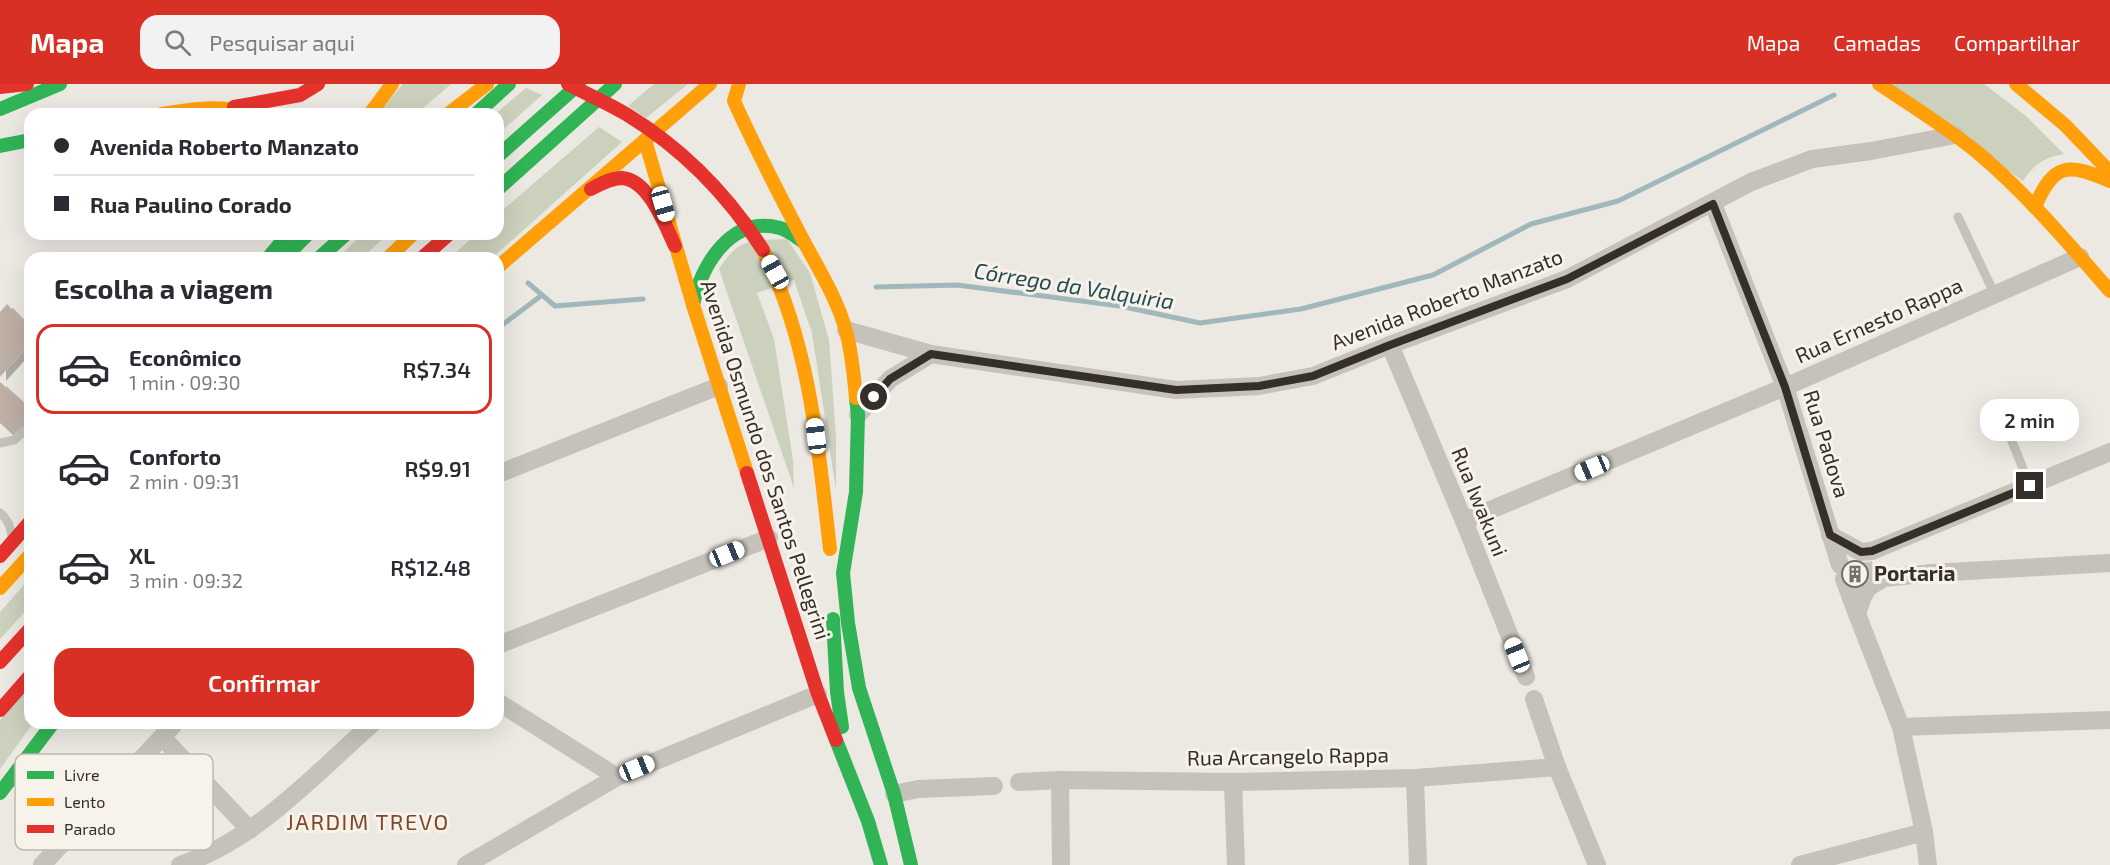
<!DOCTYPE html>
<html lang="pt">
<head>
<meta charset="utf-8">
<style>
	body { margin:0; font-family:"Exo 2",sans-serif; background:#f2f2f3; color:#2b2b33; height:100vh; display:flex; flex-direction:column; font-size:22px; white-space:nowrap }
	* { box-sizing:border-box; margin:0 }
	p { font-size:20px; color:#7c7c81 }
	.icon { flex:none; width:33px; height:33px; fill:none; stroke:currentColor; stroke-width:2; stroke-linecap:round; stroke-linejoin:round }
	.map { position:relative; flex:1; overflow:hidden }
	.side { position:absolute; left:24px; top:168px; width:480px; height:477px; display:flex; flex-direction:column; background:#fff; border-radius:18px; box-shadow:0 6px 24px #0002 }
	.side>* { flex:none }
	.guide { position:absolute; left:24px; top:24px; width:480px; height:132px; border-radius:18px; box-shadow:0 6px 24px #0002; display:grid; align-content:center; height:132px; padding:0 30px; background:#fff }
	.end { position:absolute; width:27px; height:27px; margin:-14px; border:8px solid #352e29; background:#fff; box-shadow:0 0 0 3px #fff }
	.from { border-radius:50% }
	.bubble { position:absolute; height:42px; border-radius:18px; background:#fff; box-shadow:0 6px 24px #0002; font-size:20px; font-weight:600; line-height:42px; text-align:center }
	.car { position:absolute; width:18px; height:36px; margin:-18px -9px; border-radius:8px; box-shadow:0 0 4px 2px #0007; background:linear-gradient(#fff 24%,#345 0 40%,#fff 0 76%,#345 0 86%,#fff 0) }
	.guide b { display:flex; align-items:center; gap:21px; height:57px; font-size:22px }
	.guide b+b { border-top:2px solid #e1e1e2 }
	.guide i { width:15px; height:15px; background:#2b2b33 }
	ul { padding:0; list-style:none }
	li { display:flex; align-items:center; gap:18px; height:90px; margin:0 12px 9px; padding:0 18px; border:3px solid transparent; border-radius:18px }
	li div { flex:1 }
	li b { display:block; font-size:22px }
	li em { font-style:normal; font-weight:600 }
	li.active { border-color:#d93025 }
	li>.icon { width:54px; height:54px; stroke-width:1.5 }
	h2 { padding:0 30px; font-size:27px; line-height:72px }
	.button { display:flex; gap:12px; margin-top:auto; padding:12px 30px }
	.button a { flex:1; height:69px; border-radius:18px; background:#d93025; color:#fff; font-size:24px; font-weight:600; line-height:69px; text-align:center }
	header { display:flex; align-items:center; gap:36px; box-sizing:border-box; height:84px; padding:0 30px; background:#d93025; color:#fff }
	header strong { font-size:28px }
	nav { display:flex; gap:33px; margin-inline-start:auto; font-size:21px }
	.search { width:420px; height:54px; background:#f2f2f3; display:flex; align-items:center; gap:15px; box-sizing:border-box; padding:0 21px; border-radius:18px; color:#7c7c81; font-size:22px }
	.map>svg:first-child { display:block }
</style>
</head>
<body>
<header>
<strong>Mapa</strong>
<div class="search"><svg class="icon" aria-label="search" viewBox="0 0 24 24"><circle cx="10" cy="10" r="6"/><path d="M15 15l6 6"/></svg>Pesquisar aqui</div>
<nav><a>Mapa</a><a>Camadas</a><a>Compartilhar</a></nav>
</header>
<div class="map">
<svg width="2110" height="781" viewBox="0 0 2110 781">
	<defs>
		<filter id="shadow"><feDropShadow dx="6" dy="4" stdDeviation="0" flood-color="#0004"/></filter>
	</defs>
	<rect width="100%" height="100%" fill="#ece8e2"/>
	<g fill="#cbd1bd">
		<path d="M403,0H451L416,30H378Z"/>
		<path d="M654,0H688L646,34L628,22Z"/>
		<path d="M1886,0H1984L2026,32L2064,70C2045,73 2033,81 2023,97Z"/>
		<path d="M526,4L542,11L498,50V30H495Z"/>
		<path d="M599,43L622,58L492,174H450L476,150H498V130Z"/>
		<path d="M362,150H388L362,174H338Z"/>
		<path d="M787,155L810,189L829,256L836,353V406L812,249L794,196L757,209L774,255L793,377L794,404L719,185C740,152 752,157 787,155Z"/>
		<path d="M30,494V522L0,555V528Z"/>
		<path d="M30,602V628L24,635L31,642L0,685V636Z"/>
	</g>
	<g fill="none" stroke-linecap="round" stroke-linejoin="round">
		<g stroke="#a0b8bb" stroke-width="5">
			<path d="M528,199L555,222L643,215"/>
			<path d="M876,203L957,201L1120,222L1200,239L1301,225L1433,191L1531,140L1618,117L1834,11"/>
			<path d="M498,244L542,211"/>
		</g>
	</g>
	<g fill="#beafa5" filter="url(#shadow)">
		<path d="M7,220L30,244V260L0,293V228Z"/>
		<path d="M0,298L30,325V332L13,351L0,339Z"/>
		<path d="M1870,478L1871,493L1860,494V500L1847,501L1838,481Z"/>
	</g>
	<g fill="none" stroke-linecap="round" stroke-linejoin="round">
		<path stroke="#c7c3bd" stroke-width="18" stroke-dasharray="18 9" stroke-linecap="butt" d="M1863,479L1866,494"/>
		<g stroke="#c5c1bb" stroke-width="9">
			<path d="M1958,133L1995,211"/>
			<path d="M2001,330L2030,402"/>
			<path d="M0,359L14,356L30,342"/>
			<path d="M0,429C8,435 11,444 12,453"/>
		</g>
		<g stroke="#c5c1bb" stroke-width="18">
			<path d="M1713,120L1785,303L1840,481"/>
			<path d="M846,246L931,270L1176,306L1259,302L1313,292L1390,261L1567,195L1751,98L1812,75L1871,67L1955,51"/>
			<path d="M1390,261L1464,437L1526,593"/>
			<path d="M858,331L890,295L931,270"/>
			<path d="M498,390L719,302"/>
			<path d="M1464,437L1785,303L2080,173"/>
			<path d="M1830,451L1861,468L1872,467L2110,368"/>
			<path d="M1844,495L1857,530"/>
			<path d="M498,561L769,454"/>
			<path d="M1534,615L1557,683L1597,781"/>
			<path d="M498,618L617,693"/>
			<path d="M1901,643L2110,636"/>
			<path d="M162,653L250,746"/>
			<path d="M1415,694L1418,781"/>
			<path d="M1060,696L1061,781"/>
			<path d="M1019,698L1060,696L1233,698L1415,694L1557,683"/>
			<path d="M1233,698L1236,781"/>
			<path d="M894,710L918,705L994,702"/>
			<path d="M42,781L175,639"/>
			<path d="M180,781C255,757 315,690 373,639"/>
			<path d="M466,781L617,693L818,610"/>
			<path d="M1800,781L1924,748"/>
			<path d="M1928,781L1924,748L1901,643L1857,530L1863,512L1869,503L1884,494L1932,489L2110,479"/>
		</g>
		<g stroke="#30b455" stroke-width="14">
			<path d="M0,25L60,0"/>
			<path d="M476,30L509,0"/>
			<path d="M0,62L30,56"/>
			<path d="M498,72L579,0"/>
			<path d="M498,105L615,0"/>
			<path d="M268,174L288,150"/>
			<path d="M284,174L308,150"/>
			<path d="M319,174L346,150"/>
			<path d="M693,221C701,181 731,131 780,144C788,146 796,153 804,158"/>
			<path d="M856,314L858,331L856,408L843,489L848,539L859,604L894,710L911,781"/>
			<path d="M833,535L837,608L842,643"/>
			<path d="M836,656L868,737L881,781"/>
			<path d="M0,709L53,639"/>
		</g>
		<g stroke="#ff9f0a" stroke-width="14">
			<path d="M739,0L734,17C755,64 779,110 803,156C819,186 837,214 846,247C852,269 854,292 856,314"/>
			<path d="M1879,0C1912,22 1946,43 1977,68C2026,109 2068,159 2110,207"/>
			<path d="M2016,0L2065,41L2110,88"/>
			<path d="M162,30C194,24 221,21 253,30"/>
			<path d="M370,30L392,0"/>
			<path d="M448,30L487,0"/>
			<path d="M645,56L693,221L747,389"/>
			<path d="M2035,123C2054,78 2068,79 2110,97"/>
			<path d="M388,174L413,150"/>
			<path d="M498,183L710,0"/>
			<path d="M0,504L30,471"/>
		</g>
		<g stroke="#e5322d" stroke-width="14">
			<path d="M0,3L27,0"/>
			<path d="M234,23L300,11L318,0"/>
			<path d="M591,105C600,100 611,94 622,94C649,96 665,141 675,162"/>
			<path d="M422,174L449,150"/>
			<path d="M747,389L818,610L836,656"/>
			<path d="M0,472L30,438"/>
			<path d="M0,578L30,545"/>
			<path d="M0,626L30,592"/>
		</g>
		<path stroke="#ff9f0a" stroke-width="14" d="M763,166C810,260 818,362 830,465"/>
		<path stroke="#e5322d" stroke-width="14" d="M568,0C587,10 607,19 626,30C682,64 728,111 763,166"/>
	</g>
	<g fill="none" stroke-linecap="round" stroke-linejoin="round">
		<path stroke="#352e29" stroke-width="8" d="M874,313L890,295L931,270L1176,306L1259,302L1313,292L1390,261L1567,195L1713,120L1785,303L1830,451L1861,468L1872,467L2030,402"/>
	</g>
	<defs>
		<symbol id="building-ring" viewBox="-11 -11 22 22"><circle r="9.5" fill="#f8f3ea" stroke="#756f6a" stroke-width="1.5"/><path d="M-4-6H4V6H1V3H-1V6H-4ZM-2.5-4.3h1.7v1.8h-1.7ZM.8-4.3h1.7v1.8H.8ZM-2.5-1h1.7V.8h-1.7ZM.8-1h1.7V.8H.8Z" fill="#756f6a"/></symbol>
	</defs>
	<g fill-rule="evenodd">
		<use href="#building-ring" x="1840" y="475" width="30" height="30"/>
	</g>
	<g text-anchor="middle" stroke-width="6" stroke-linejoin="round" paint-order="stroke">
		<g font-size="21" fill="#352e29" stroke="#f8f3ea">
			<text transform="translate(1447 216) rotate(-21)" y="7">Avenida Roberto Manzato</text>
			<text transform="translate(1879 237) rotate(-24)" y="7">Rua Ernesto Rappa</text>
			<text transform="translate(1826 360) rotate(73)" y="7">Rua Padova</text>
			<text transform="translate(765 376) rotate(72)" y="7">Avenida Osmundo dos Santos Pellegrini</text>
			<text transform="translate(1479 418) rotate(68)" y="7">Rua Iwakuni</text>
			<text transform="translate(1288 673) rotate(-1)" y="7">Rua Arcangelo Rappa</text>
		</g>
		<g font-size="21" font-weight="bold" fill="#352e29" stroke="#f8f3ea" text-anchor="start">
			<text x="1874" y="497">Portaria</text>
		</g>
		<g font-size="22" font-style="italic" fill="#234b53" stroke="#f8f3ea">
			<text transform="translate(1074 202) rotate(9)" y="8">Córrego da Valquiria</text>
		</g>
		<g font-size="22" letter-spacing="1.5" fill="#7d472a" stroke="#f8f3ea">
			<text x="368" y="746">JARDIM TREVO</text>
		</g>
	</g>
	<rect x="15" y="670" width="198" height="96" rx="9" fill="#f8f3ea" stroke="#beb8b0" stroke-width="1.5"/>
	<rect x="27" y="687" width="27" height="8" fill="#30b455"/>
	<rect x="27" y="714" width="27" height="8" fill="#ff9f0a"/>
	<rect x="27" y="741" width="27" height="8" fill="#e5322d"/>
	<g font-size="16" fill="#352e29">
		<text x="64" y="697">Livre</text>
		<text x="64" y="724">Lento</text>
		<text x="64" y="751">Parado</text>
	</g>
</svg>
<i class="end from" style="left:874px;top:313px"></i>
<i class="end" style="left:2030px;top:402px"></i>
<div class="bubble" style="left:1980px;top:315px;width:99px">2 min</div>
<i class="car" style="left:663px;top:120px;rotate:164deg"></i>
<i class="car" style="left:775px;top:188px;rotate:331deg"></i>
<i class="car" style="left:816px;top:352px;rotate:353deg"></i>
<i class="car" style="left:1592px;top:384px;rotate:247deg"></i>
<i class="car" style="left:727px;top:470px;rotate:68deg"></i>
<i class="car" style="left:1517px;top:571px;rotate:338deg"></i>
<i class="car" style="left:637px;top:684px;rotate:68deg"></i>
<div class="guide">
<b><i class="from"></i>Avenida Roberto Manzato</b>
<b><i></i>Rua Paulino Corado</b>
</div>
<section class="side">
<h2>Escolha a viagem</h2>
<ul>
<li class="active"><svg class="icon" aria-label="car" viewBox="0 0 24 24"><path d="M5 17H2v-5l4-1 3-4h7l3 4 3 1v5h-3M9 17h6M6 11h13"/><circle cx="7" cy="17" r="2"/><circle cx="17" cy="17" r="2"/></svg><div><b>Econômico</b><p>1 min · 09:30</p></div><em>R$7.34</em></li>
<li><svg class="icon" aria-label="car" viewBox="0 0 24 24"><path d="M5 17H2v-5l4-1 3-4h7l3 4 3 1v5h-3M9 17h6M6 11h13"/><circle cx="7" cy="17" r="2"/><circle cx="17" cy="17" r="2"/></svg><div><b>Conforto</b><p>2 min · 09:31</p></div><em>R$9.91</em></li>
<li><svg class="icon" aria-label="car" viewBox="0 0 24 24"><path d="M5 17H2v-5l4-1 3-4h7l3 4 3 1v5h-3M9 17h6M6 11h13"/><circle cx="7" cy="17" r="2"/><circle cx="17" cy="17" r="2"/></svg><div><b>XL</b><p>3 min · 09:32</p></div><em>R$12.48</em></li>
</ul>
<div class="button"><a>Confirmar</a></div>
</section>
</div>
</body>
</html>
